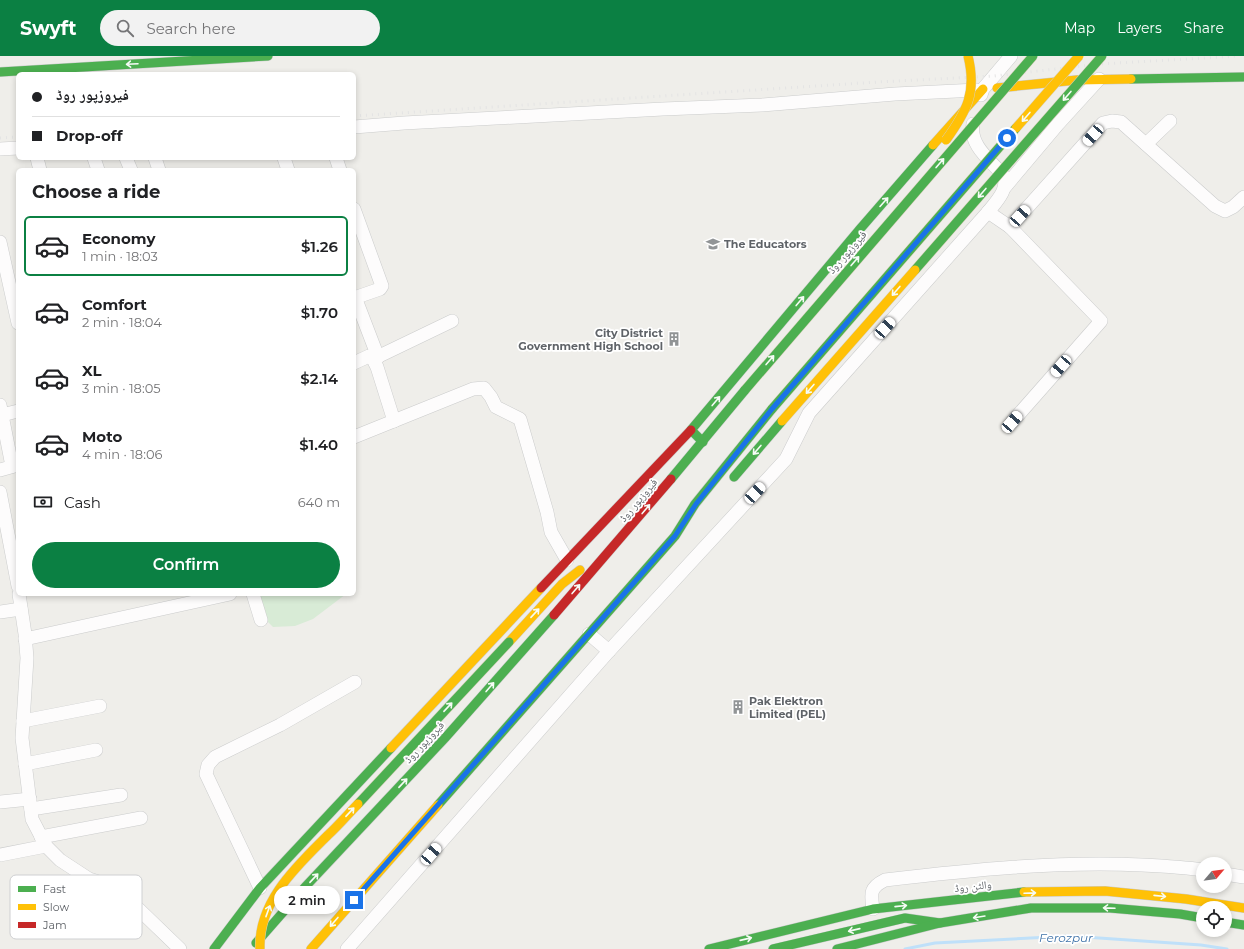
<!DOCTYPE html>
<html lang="en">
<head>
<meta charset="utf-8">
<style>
	body { margin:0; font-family:Montserrat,"Noto Naskh Arabic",sans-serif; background:#f2f2f2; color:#202124; height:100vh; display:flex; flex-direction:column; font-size:15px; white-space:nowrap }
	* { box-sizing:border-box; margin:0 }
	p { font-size:13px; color:#757577 }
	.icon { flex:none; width:22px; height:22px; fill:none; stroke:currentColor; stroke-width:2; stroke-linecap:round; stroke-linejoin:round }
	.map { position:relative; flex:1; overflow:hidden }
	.details { position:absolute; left:16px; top:112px; width:340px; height:428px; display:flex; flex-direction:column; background:#fff; border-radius:6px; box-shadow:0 2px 6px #0003 }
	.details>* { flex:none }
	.hud { position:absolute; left:16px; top:16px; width:340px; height:88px; border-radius:6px; box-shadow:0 2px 6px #0003; display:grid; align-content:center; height:88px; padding:0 16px; background:#fff }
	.needle { width:26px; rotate:61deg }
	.fabs { position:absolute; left:1196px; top:801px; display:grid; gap:8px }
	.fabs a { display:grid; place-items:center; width:36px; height:36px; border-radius:50%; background:#fff; box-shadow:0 2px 6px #0003; font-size:20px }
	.end { position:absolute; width:18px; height:18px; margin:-9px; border:5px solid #1a73e8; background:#fff; box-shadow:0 0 0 2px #fff }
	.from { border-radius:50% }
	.bubble { position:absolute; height:28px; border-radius:14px; background:#fff; box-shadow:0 2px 6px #0003; font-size:13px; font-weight:600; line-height:28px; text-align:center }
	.car { position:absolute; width:12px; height:24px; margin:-12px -6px; border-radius:5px; box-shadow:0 0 3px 1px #0007; background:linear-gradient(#fff 24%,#345 0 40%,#fff 0 76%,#345 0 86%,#fff 0) }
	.hud b { display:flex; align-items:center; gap:14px; height:38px; font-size:15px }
	.hud b+b { border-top:1px solid #e0e0e0 }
	.hud i { width:10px; height:10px; background:#202124 }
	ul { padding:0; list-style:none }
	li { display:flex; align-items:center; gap:12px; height:60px; margin:0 8px 6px; padding:0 8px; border:2px solid transparent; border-radius:6px }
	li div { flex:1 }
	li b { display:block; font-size:15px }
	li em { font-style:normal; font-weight:600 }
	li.selected { border-color:#0b8043 }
	li>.icon { width:36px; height:36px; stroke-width:1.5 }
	h2 { padding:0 16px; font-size:18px; line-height:48px }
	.pay { display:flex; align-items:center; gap:10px; height:44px; padding:0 16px; font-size:15px }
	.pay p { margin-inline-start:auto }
	.cta { display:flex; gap:8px; margin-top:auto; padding:8px 16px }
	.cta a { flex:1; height:46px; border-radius:24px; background:#0b8043; color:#fff; font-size:16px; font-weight:600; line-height:46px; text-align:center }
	header { display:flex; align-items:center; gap:24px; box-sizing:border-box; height:56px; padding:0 20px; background:#0b8043; color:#fff }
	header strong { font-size:19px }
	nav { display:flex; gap:22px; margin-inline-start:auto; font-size:14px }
	.search { width:280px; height:36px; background:#f2f2f2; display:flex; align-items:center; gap:10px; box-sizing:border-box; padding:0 14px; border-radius:22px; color:#757577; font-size:15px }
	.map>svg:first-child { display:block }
</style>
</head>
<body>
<header>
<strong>Swyft</strong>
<div class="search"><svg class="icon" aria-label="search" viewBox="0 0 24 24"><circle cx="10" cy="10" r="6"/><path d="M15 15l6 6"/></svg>Search here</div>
<nav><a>Map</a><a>Layers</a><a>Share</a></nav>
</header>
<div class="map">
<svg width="1244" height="893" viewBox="0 0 1244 893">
	<rect width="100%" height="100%" fill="#efeeea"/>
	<path fill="#d8ebd6" d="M258,538H346L313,563L295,570L273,571L266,564Z"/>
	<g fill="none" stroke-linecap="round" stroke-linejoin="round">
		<path stroke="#bfe0f9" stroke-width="3" d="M905,893L935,887L1070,880L1201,889L1227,893"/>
		<defs>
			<g id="street">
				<path d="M981,39L983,33L1011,0"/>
				<path d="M354,71L404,67L663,53L762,49L895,38L977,34"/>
				<path d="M1146,88L1170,65"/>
				<path d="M0,93L18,92"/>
				<path d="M37,102L40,114"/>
				<path d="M94,102L98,114"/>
				<path d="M126,102L131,114"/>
				<path d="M155,102L159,114"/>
				<path d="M284,102L288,114"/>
				<path d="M336,102L340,114"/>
				<path d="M1005,131L1058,68L1099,23"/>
				<path d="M354,153L382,230L380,233L354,242"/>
				<path d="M988,156L1010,171L1103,67L1112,65L1121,66L1215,150L1225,155L1233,151L1244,141"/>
				<path d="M1010,171L1101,265L1012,366"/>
				<path d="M0,186L18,267"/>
				<path d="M355,241L378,301"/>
				<path d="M373,303L452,265"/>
				<path d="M354,307L369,300L373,303L377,311L394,365"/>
				<path d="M0,349L12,410"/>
				<path d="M2,359L18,355"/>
				<path d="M354,381L473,333L484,332L491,341L496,351L520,363L547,456L551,476L567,504"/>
				<path d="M0,414L18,409"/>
				<path d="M0,436L18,530"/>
				<path d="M19,538L25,578L27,602L22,682L32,763L46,790L60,804L89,823L108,829L125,840L180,893"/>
				<path d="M253,538L261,564"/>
				<path d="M0,556L21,553"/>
				<path d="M589,578L609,595"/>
				<path d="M25,583L230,538"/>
				<path d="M23,665L100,650"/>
				<path d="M25,708L96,694"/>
				<path d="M0,746L30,743"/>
				<path d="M31,753L121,739"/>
				<path d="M41,781L141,762"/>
				<path d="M0,799L46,790"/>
				<path d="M1225,818L1244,821"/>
				<path d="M260,832L206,718L208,709L215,701L280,669L355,626"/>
				<path d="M873,853C871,838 869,832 885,824C970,814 1056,805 1142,809C1163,810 1183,811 1203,814"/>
				<path d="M347,893L609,595L786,403L809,357L988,156C996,146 1010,132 1003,119C990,104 969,89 973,68"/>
			</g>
			<g id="fast">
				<path d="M0,16L268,0"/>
				<path d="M1131,23L1244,21"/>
				<path d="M703,386L691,374L860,173L933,89"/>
				<path d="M734,421L782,365"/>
				<path d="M671,423L745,334"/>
				<path d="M438,749L675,480L695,448L772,353"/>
				<path d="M1225,866L1244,869"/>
				<path d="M256,887L306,830L445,682L554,559"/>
				<path d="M214,893L260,832L391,692"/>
				<path d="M709,893L873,853L1024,836"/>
				<path d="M773,893L905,862L940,867"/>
				<path d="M837,893L940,867L1031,852H1110L1180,858L1203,862"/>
			</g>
			<g id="slow">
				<path d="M997,32L1077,24L1131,23"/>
				<path d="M933,89L983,33"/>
				<path d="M509,586L562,528L580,514"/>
				<path d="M391,692L541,532"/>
				<path d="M1024,836L1105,835L1186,843L1244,852"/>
				<path d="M311,893L438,749"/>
			</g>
			<g id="jam">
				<path d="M541,532L691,374"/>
				<path d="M554,559L671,423"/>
			</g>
		</defs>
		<use href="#street" stroke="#cbcccc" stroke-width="14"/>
		<use href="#fast" stroke="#cacacb" stroke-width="10"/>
		<use href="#slow" stroke="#cacacb" stroke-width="10"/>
		<use href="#jam" stroke="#cacacb" stroke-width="10"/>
		<use href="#street" stroke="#fdfcfc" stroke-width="13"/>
		<use href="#fast" stroke="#4caf50" stroke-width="9"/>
		<use href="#slow" stroke="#ffc107" stroke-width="9"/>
		<use href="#jam" stroke="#c62828" stroke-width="9"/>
		<g stroke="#e4e4e4" stroke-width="3" stroke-dasharray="1 5" stroke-linecap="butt">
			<path d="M354,60L878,26L994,20L1100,8L1239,0"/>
			<path d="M0,82L18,81"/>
		</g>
		<defs>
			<g id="fast-bridge">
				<path d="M915,214L1102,0"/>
				<path d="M745,334L1033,0"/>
				<path d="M772,353L1016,72"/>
				<path d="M358,748L509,586"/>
			</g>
			<g id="slow-bridge">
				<path d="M1016,72L1079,0"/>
				<path d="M946,84C967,55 977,36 968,0"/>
				<path d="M782,365L915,214"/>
				<path d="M260,893C258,845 297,810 328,779C339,769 348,758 358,748"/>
			</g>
		</defs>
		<use href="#fast-bridge" stroke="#d7ceb8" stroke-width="10" stroke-linecap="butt"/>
		<use href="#slow-bridge" stroke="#d7ceb8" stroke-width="10" stroke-linecap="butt"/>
		<use href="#fast-bridge" stroke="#4caf50" stroke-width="9"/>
		<use href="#slow-bridge" stroke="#ffc107" stroke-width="9"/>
	</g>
	<defs><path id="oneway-shaft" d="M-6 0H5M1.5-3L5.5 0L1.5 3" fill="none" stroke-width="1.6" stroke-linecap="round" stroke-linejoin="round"/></defs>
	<g stroke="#f6fbf6">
		<use href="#oneway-shaft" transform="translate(132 8) rotate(177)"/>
		<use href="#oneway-shaft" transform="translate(1067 40) rotate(131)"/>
		<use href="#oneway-shaft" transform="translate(1026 61) rotate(131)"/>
		<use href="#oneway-shaft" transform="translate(940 107) rotate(-49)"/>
		<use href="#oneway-shaft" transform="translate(982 137) rotate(131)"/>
		<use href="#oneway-shaft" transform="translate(884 146) rotate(-48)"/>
		<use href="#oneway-shaft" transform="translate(855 205) rotate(-49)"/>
		<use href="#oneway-shaft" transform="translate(896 235) rotate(131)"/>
		<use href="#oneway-shaft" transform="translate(800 245) rotate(-50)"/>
		<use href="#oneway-shaft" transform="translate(770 304) rotate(-49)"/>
		<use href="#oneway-shaft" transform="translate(810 333) rotate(131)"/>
		<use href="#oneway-shaft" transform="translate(716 345) rotate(-50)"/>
		<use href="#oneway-shaft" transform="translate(757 394) rotate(131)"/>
		<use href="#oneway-shaft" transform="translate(646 453) rotate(-50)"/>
		<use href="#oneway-shaft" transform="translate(576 533) rotate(-49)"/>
		<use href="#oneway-shaft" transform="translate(535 557) rotate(-47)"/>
		<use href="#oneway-shaft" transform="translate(490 631) rotate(-49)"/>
		<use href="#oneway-shaft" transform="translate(448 651) rotate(-47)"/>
		<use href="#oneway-shaft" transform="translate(403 727) rotate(-47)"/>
		<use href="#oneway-shaft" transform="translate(350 756) rotate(-47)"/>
		<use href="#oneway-shaft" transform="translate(314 822) rotate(-47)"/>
		<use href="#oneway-shaft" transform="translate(1030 837) rotate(-2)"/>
		<use href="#oneway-shaft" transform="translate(1160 840) rotate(6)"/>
		<use href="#oneway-shaft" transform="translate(901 850) rotate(-6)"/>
		<use href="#oneway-shaft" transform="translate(1109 852) rotate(-178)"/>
		<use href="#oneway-shaft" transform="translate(268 855) rotate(-70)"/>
		<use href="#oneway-shaft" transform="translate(979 861) rotate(171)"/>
		<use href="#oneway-shaft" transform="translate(334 866) rotate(131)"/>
		<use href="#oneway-shaft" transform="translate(854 874) rotate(167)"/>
		<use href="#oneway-shaft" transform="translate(746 883) rotate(-13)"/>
	</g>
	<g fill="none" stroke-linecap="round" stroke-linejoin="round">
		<path stroke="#1a73e8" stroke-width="5" d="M354,844L675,480L696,448L772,353L1007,82"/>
	</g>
	<defs>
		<symbol id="school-bare" viewBox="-9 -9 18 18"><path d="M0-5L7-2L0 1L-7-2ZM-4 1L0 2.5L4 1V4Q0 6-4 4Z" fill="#919496" stroke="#fff" stroke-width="2.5" paint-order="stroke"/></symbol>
		<symbol id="building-bare" viewBox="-9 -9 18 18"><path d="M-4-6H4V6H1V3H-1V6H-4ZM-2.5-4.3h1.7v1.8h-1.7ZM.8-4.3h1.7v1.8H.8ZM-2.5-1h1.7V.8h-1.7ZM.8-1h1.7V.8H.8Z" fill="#919496" stroke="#fff" stroke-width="2.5" paint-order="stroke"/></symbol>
	</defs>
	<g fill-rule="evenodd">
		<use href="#school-bare" x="703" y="178" width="20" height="20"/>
		<use href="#building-bare" x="664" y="273" width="20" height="20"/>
		<use href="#building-bare" x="728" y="641" width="20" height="20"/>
	</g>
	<g text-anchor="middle" stroke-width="3.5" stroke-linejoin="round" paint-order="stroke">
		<g font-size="11" font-weight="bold" fill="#5f6368" stroke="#fff" text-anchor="start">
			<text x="724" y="192">The Educators</text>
			<text x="663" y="281" text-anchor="end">City District<tspan x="663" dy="13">Government High School</tspan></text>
			<text x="749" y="649">Pak Elektron<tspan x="749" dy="13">Limited (PEL)</tspan></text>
		</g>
		<g font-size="11" fill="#5f6368" stroke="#fff">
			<text transform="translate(847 196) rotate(-49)" y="4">فیروزپور روڈ</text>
			<text transform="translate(638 444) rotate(-50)" y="4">فیروزپور روڈ</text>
			<text transform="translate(424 686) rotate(-47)" y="4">فیروزپور روڈ</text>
			<text transform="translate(973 830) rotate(-6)" y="4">والٹن روڈ</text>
		</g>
		<g font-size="12" font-style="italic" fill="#4174aa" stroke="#fff">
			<text x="1066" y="886">Ferozpur</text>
		</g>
	</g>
	<rect x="10" y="819" width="132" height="64" rx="6" fill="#fff" stroke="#cfd0d2" stroke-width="1"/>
	<rect x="18" y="830" width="18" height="6" fill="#4caf50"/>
	<rect x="18" y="848" width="18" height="6" fill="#ffc107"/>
	<rect x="18" y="866" width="18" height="6" fill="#c62828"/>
	<g font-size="11" fill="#5f6368">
		<text x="43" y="837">Fast</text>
		<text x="43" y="855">Slow</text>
		<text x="43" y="873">Jam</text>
	</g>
</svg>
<div class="fabs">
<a><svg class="needle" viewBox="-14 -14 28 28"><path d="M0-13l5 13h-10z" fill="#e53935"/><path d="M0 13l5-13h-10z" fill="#757577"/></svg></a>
<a><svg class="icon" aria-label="locate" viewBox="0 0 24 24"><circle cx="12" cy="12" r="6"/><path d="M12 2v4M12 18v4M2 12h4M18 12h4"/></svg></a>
</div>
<i class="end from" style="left:1007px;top:82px"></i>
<i class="end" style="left:354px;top:844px"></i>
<div class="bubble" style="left:274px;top:830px;width:66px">2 min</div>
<i class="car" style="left:1093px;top:79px;rotate:222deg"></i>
<i class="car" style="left:1020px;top:160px;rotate:42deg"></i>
<i class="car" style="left:885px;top:272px;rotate:42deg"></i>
<i class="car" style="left:1061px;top:310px;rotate:221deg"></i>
<i class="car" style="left:1012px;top:366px;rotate:41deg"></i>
<i class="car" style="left:755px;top:437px;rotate:43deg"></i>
<i class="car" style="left:431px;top:798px;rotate:41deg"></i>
<div class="hud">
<b><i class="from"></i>فیروزپور روڈ</b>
<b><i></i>Drop-off</b>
</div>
<section class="details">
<h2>Choose a ride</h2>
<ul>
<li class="selected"><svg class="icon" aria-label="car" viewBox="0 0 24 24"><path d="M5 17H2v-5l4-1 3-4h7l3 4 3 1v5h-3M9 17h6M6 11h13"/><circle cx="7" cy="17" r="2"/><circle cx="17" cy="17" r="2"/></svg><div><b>Economy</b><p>1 min · 18:03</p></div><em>$1.26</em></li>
<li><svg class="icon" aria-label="car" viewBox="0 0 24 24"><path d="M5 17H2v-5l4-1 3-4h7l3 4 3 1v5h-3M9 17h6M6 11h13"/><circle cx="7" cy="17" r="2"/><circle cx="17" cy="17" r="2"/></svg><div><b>Comfort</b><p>2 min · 18:04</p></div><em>$1.70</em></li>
<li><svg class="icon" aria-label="car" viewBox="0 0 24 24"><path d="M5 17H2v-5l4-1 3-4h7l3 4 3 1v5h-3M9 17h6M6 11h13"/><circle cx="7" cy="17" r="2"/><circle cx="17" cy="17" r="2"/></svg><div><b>XL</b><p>3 min · 18:05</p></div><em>$2.14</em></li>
<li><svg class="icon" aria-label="car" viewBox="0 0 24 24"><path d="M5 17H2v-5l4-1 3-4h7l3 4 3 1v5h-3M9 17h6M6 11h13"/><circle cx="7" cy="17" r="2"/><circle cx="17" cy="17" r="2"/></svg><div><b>Moto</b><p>4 min · 18:06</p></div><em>$1.40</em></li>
</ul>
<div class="pay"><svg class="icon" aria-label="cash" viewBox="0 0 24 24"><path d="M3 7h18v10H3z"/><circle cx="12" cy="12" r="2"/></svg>Cash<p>640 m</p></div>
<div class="cta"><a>Confirm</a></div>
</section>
</div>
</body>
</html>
